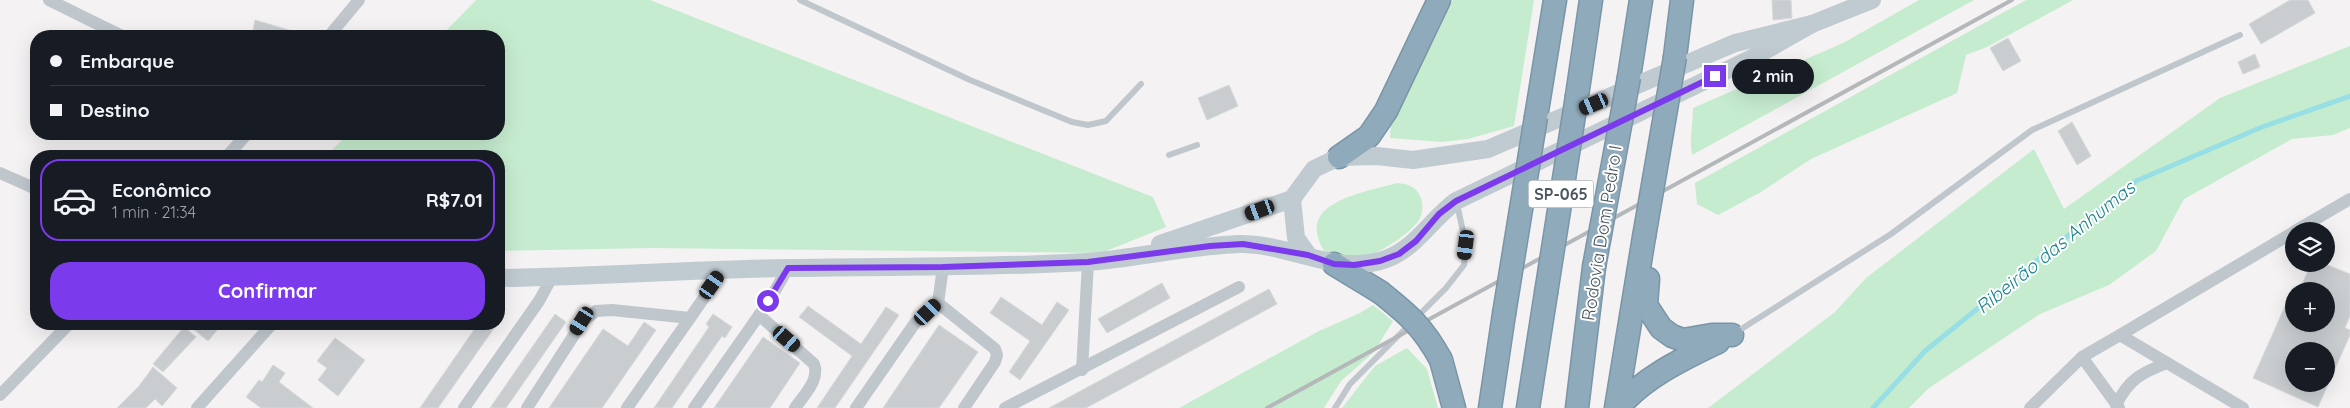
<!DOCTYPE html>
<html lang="pt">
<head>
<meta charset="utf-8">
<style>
	body { margin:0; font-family:Quicksand,sans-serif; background:#242831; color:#f1f3f6; height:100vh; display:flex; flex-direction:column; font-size:19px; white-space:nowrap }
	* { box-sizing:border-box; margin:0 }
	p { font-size:16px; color:#9ea1a6 }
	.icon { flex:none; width:28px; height:28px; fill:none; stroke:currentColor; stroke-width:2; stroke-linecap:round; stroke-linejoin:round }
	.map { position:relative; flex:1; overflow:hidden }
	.drawer { position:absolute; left:30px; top:150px; width:475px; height:180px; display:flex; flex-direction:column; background:#171b24; border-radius:20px; box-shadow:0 5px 20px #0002 }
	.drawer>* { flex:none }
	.banner { position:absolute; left:30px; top:30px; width:475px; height:110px; border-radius:20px; box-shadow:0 5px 20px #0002; display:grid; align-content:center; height:110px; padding:0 20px; background:#171b24 }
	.buttons { position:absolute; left:2285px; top:222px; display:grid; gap:10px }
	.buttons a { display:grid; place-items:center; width:50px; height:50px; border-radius:50%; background:#171b24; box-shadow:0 5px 20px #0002; font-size:25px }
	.end { position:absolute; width:22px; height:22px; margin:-11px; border:6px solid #7c3aed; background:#fff; box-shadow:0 0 0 2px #fff }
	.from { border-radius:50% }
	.bubble { position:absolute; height:35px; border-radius:18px; background:#171b24; box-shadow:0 5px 20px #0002; font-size:16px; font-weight:700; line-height:35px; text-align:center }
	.car { position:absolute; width:15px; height:30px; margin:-15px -8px; border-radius:6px; box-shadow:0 0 4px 1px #0007; background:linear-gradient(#222 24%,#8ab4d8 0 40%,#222 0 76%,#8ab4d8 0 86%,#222 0) }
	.banner b { display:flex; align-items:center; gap:18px; height:48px; font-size:19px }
	.banner b+b { border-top:1px solid #363941 }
	.banner i { width:12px; height:12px; background:#f1f3f6 }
	ul { padding:9px 0 0; list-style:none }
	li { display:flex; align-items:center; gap:15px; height:82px; margin:0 10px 8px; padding:0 10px; border:2px solid transparent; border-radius:20px }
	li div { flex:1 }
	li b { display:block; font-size:19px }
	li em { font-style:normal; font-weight:700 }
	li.selected { border-color:#7c3aed }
	li>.icon { width:45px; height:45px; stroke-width:1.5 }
	.button { display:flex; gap:10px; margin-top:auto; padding:10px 20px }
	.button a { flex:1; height:58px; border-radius:20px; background:#7c3aed; color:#fff; font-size:20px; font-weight:700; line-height:58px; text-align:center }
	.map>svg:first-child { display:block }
</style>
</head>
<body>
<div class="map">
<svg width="2350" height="408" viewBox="0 0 2350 408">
	<rect width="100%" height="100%" fill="#f4f2f2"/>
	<g fill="#c6eccf">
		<path d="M476,0H650L1153,197L1166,227L1101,253L651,248L499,251V156H326L348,134H499V36H441Z"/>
		<path d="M1453,0H1534L1514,126L1468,139L1442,142L1390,138L1391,119L1434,40Z"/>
		<path d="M1919,0H1974L1692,155C1689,140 1693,124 1693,108L1843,43Z"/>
		<path d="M2026,0H2073L1987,47L1966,55L1957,93L1811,159L1761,192L1718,215L1697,204L1695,183Z"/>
		<path d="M2350,46V128L2333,135L2292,139L2184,199L2156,251L2109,285L2040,314L1929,388L1909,408H1708L1835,312L1866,278L2034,149L2064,209L2220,98Z"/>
		<path d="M1397,183C1408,184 1416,186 1421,198C1423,205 1423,214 1419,220C1410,234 1375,257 1358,259C1349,260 1337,256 1327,255C1290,203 1362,193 1397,183Z"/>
		<path d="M1373,305L1393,321L1374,352L1341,381L1324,408H1179L1319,331L1360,313Z"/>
		<path d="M1407,348L1427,369L1438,408H1342L1375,366Z"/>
	</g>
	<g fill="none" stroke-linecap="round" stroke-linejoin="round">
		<path stroke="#97dfe4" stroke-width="5" d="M1873,408L1925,351L2136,181L2262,127L2350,96"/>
	</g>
	<g fill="#c9cdd0" stroke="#d6d9dc" fill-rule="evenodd">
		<path d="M1772,0H1791L1792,18L1773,20Z"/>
		<path d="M2290,0H2308L2315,13L2261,44L2249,24Z"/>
		<path d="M255,20L299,33L298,36H252Z"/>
		<path d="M2008,38L2021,61L2003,71L1990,48Z"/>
		<path d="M2255,54L2260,67L2243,74L2238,62Z"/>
		<path d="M1229,85L1238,106L1207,120L1198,98Z"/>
		<path d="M2072,122L2091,156L2077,165L2058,131Z"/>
		<path d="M2311,264H2325L2350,274V316L2345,328L2350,330V335L2318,407L2253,378L2294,286V324H2326V291H2299ZM2294,351H2326V384H2294Z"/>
		<path d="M1162,283L1170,298L1107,333L1098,319Z"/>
		<path d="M1269,289L1277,304L1123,388L1086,408H1049Z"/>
		<path d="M1001,297L1042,325L1057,302L1069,310L1020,380L1009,372L1030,341L990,313Z"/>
		<path d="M808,306L861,344L886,307L899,315L835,408H817L852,356L799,317Z"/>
		<path d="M555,314L566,322L506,408H490Z"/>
		<path d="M713,314L732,327L725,338L722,336L672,408H654L709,327L706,324Z"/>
		<path d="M644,322L656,330L602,408H549L603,329L628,346Z"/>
		<path d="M187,324H222L208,341Z"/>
		<path d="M478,324H497L438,408H420Z"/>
		<path d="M939,325L978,352L939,408H883Z"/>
		<path d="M184,327L196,337L163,372L153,364Z"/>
		<path d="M763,337L800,363L770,408H714Z"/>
		<path d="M335,338L365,360L338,396L318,380L327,368L317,361Z"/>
		<path d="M273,365L285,373L279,382L313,408H261L246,397L259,380L262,382Z"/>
		<path d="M153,367L177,388L162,406L155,399L146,408H117L139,386Z"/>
	</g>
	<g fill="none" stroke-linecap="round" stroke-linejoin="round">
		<defs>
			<g id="highway">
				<path d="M1675,57L1682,0"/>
				<path d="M1629,77L1641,0"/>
				<path d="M1577,96L1591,0"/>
				<path d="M1536,117L1555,0"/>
				<path d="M1339,157L1369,136L1386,111L1439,0"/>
				<path d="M1334,264L1380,292"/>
				<path d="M1648,279L1646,305L1661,328L1672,336L1683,340L1712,335H1732"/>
				<path d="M1441,360L1454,408"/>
				<path d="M1490,408L1504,314"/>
				<path d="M1528,408L1546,293"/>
				<path d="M1577,408L1594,267"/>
				<path d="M1616,408L1644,237"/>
				<path d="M1618,408C1644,377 1683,359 1718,342"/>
			</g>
		</defs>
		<use href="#highway" stroke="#7a95a7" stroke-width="25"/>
		<g stroke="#bfc7cd" stroke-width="6">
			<path d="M800,0L970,80L1072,122L1088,125L1106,121L1141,84"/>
			<path d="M1169,155L1197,145"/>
			<path d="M1735,333L1891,234L2032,130L2240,35"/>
			<path d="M1335,408L1350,384L1446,288L1464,265L1466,245L1457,204"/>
		</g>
		<g stroke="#bfc7cd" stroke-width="12">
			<path d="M49,0L122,36"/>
			<path d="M329,36L359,0"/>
			<path d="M227,156L247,134"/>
			<path d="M0,173L36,189"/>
			<path d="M2295,231L2350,199"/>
			<path d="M938,303L995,349L997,355L995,362L964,408"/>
			<path d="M759,315L814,364C820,380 804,395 795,408"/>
			<path d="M690,318L723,270"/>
			<path d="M2120,335L2294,232"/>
			<path d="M2082,357L2119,408"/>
			<path d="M1082,370L1088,262"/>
			<path d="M0,395L69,324"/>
			<path d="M2116,405C2129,379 2141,373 2167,363"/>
			<path d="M197,408L272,324"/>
			<path d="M464,408L539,301L552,277"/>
			<path d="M527,408L583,321L596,311L612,310L690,318L627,408"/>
			<path d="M694,408L769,301L788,268"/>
			<path d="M856,408L915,323L938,303L943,267"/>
			<path d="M1005,408L1239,287"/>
			<path d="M2030,408L2082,357L2120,335L2243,408"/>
		</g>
		<g stroke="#c0cad1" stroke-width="18">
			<path d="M1292,199L1296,238L1308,255"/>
			<path d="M1160,244L1292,199L1314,169L1339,157L1377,156L1413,160L1488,149L1735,43L1812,24L1872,0"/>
			<path d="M499,278C596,277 693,269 790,268C889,266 988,268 1087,262C1138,258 1188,246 1239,244C1287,243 1332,274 1380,261C1414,252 1429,221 1456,201L1750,59L1812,24"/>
		</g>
		<use href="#highway" stroke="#8faabb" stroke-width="22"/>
		<path stroke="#b5b8bb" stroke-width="4" d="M1267,408L2012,0"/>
		<defs>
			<g id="highway-bridge">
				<path d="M1644,237L1675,57"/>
				<path d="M1594,267L1629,77"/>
				<path d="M1380,292C1409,315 1423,327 1441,360"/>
				<path d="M1546,293L1577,96"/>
				<path d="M1504,314L1536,117"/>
			</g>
		</defs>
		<use href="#highway-bridge" stroke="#7a95a7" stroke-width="25" stroke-linecap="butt"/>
		<use href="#highway-bridge" stroke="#8faabb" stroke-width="22"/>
	</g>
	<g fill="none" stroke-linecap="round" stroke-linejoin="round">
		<path stroke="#7c3aed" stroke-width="6" d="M768,301L788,268L943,267L1088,262L1210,246L1243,244L1308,255L1334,264L1354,265L1380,261L1399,254L1416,241L1439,214L1456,201L1715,76"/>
	</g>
	<g text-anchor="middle" stroke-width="4" stroke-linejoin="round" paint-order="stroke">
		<rect fill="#fff" stroke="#81898e" stroke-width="1" x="1528.5" y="180.5" width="65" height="27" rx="4"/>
		<g font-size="16" font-weight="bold" fill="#4b575d">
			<text x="1561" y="200">SP-065</text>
		</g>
		<g font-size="18" fill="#4b575d" stroke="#fff">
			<text transform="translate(1602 233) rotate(-81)" y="6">Rodovia Dom Pedro I</text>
		</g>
		<g font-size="19" font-style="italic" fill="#1a838b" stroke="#fff">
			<text transform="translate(2055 247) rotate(-39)" y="7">Ribeirão das Anhumas</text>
		</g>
	</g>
</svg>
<div class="buttons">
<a><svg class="icon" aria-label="layers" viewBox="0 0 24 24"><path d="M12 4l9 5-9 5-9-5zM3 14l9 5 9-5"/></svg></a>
<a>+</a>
<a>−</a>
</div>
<i class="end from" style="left:768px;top:301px"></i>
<i class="end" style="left:1715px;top:76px"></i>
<div class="bubble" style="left:1732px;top:59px;width:82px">2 min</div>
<i class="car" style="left:1594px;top:104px;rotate:247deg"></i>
<i class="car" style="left:1260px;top:210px;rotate:250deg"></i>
<i class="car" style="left:1466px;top:245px;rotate:187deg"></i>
<i class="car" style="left:712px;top:285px;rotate:35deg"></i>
<i class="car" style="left:928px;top:312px;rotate:46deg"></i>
<i class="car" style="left:582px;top:321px;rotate:212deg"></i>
<i class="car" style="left:787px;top:339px;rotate:131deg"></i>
<div class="banner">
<b><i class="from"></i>Embarque</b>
<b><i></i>Destino</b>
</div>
<section class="drawer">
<ul>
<li class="selected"><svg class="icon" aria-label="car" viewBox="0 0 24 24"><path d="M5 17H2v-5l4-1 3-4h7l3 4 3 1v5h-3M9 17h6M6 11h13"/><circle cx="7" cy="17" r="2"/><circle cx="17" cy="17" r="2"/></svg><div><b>Econômico</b><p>1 min · 21:34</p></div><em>R$7.01</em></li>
</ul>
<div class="button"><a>Confirmar</a></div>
</section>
</div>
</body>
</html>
